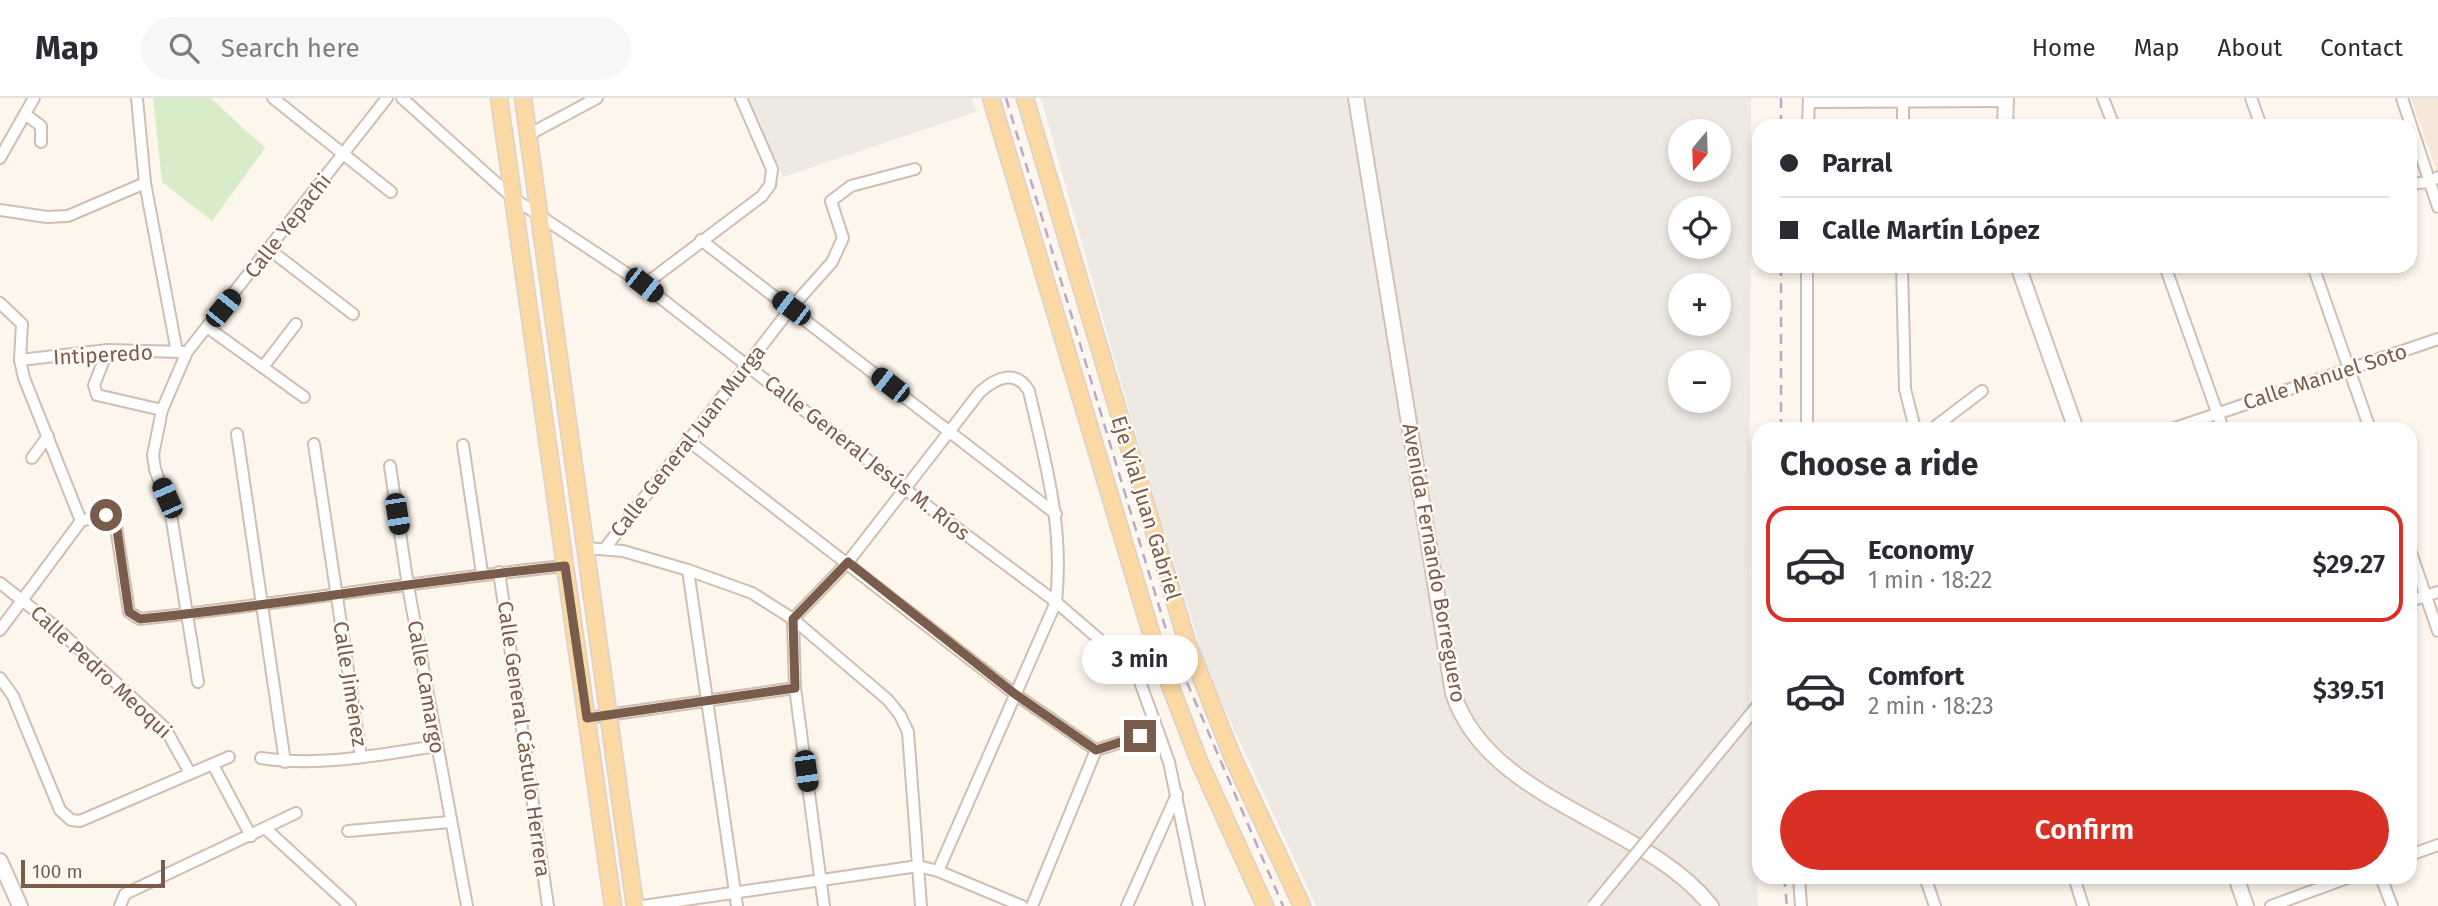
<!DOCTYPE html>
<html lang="en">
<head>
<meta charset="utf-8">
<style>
	body { margin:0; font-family:"Fira Sans",sans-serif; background:#f7f7f7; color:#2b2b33; height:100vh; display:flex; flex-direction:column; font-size:26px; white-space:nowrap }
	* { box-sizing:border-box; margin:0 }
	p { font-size:23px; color:#7c7c81 }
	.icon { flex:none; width:38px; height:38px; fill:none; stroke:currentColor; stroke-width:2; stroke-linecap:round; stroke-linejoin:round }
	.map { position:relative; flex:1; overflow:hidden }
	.side { position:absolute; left:1752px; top:324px; width:665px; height:462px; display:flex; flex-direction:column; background:#fff; border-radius:21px; box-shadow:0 4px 10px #0003 }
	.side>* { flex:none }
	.guide { position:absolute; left:1752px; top:21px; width:665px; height:154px; border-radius:21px; box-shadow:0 4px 10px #0003; display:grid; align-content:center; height:154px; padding:0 28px; background:#fff }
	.needle { width:46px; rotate:199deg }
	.tools { position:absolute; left:1668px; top:21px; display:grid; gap:14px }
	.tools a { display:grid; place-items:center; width:63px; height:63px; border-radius:50%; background:#fff; box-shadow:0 4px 10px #0003; font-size:35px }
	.scale { position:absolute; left:21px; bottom:18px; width:144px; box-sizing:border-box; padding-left:7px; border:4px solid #7a5c4d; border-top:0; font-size:19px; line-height:24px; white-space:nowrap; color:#7a5c4d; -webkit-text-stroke:5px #fffaf3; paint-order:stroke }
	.end { position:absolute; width:32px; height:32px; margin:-16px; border:9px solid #7a5c4d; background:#fff; box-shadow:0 0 0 4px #fff }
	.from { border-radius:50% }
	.bubble { position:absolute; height:49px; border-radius:24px; background:#fff; box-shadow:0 4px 10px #0003; font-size:23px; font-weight:600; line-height:49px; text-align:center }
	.car { position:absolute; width:21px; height:42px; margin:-21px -10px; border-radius:9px; box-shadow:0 0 5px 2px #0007; background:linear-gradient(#222 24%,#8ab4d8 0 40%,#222 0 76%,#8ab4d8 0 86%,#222 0) }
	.guide b { display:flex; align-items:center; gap:24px; height:66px; font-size:26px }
	.guide b+b { border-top:2px solid #e1e1e2 }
	.guide i { width:18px; height:18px; background:#2b2b33 }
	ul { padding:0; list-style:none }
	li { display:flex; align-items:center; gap:21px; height:116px; margin:0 14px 10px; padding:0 14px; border:4px solid transparent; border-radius:21px }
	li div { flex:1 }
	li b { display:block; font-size:26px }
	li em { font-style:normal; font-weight:600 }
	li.on { border-color:#d93025 }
	li>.icon { width:63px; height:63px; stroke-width:1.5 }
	h2 { padding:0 28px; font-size:32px; line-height:84px }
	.primary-button { display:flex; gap:14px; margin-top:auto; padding:14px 28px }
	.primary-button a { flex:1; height:80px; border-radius:42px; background:#d93025; color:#fff; font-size:28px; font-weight:600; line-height:80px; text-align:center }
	header { display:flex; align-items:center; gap:42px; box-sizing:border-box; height:98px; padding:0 35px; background:#fff; border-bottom:2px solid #e1e1e2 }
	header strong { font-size:33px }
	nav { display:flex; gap:38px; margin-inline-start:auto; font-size:24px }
	.search { width:490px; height:63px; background:#f7f7f7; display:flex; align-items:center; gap:18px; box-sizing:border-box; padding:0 24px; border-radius:38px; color:#7c7c81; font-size:26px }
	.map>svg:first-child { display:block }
</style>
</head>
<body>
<header>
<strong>Map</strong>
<div class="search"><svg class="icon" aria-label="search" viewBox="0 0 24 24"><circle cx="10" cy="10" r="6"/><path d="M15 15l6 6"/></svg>Search here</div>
<nav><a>Home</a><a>Map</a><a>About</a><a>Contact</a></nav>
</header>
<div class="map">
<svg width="2438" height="808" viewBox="0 0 2438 808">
	<rect width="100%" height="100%" fill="#fdf6ec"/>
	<path fill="#f5e8da" d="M2411,0H2438V76L2436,71Z"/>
	<g fill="#efe9e4" fill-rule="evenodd">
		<path d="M745,0H972L976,14L783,79Z"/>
		<path d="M1041,0H1751L1749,605L1754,645L1758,808H1316L1208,575L1144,366ZM1680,33H1718V72H1680ZM1680,110H1718V149H1680ZM1680,187H1718V226H1680ZM1680,264H1718V303H1680Z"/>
	</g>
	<path fill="#d8ecc9" d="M153,0H211L265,50L212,123L162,84Z"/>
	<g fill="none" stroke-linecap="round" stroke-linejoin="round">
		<defs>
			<g id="street">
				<path d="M137,0L145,85L177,254"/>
				<path d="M273,0L391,94"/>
				<path d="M402,0L513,100L644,187L906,392L1056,504L1123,562L1139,581L1169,664L1199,808"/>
				<path d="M2103,0L2114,28"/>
				<path d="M2251,0L2261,28"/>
				<path d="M2402,0L2438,109"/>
				<path d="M1809,4L2006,3"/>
				<path d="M25,16L41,28V44"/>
				<path d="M1808,28L1809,0"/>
				<path d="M1903,28V0"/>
				<path d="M528,37L597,0"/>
				<path d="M0,60L34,0"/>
				<path d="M2410,86L2429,84L2438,79"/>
				<path d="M0,112L47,119L68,118L145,85"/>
				<path d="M701,142L1056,416"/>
				<path d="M270,152L353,216"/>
				<path d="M1902,168L1905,291L1915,331"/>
				<path d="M2165,168L2223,331"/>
				<path d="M2313,168L2370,331"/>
				<path d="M644,187L762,98L770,87L772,71L741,0"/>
				<path d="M0,205L22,226L20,262L24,280L81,423"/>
				<path d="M207,229L304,299"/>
				<path d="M108,252L94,287L97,297L162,312"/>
				<path d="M20,262L108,252L184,254"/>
				<path d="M263,269L296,226"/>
				<path d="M1807,331V168"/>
				<path d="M1932,331L1982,293"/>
				<path d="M2172,331L2438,241"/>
				<path d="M237,336L285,664"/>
				<path d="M690,344L1015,596L1096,652"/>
				<path d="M314,346L361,659"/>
				<path d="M463,347L482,475"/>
				<path d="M32,360L48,338"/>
				<path d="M390,368L408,488L467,808"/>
				<path d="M81,423L102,417L115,422L129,514L140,521C282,506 423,482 565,468"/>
				<path d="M606,449L791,210L832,164L843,140L831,103L851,88L915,71"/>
				<path d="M586,450L623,453L688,472L752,495L793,521L888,602L900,617L908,634L921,808"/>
				<path d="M2410,452L2438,533"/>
				<path d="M688,472L737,808"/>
				<path d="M499,474L548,808"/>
				<path d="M0,485L52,526L165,630L190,675"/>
				<path d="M2410,503L2438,494"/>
				<path d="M0,532L81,423"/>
				<path d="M0,580L13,598L60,712L71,722L80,723L229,659"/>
				<path d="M198,584L171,417L155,371L153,357L162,312L187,254L387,0"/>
				<path d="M587,620L795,590"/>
				<path d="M261,660C319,669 379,657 436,648"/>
				<path d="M213,667L251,738"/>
				<path d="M266,731L350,808"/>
				<path d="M348,733L450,724"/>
				<path d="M2410,757L2438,747"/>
				<path d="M1799,779L1801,808"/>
				<path d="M1925,779L1935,808"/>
				<path d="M2074,779L2083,808"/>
				<path d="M2381,779L2392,808"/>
				<path d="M120,808L125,796L296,715"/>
				<path d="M643,808L918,768L938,773L1022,808"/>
				<path d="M824,808L795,590L793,521L848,464L980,294C997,279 1016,271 1029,293C1046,367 1064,428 1056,504L938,773"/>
				<path d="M1032,808L1096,652L1158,633"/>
				<path d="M1127,808L1177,696"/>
				<path d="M2271,808L2350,779"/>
			</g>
			<g id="secondary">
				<path d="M1356,0L1453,595C1489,705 1644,723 1711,808"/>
				<path d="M2005,28L2006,0"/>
				<path d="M2018,168L2076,331"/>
				<path d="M0,763L20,808"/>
				<path d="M2236,779L2246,808"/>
			</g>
			<g id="primary">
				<path d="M499,0L613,808"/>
				<path d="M523,0L635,808"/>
				<path d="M991,0L1155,548L1199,663L1265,808"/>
				<path d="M1025,0L1186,541L1233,660L1302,808"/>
			</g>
		</defs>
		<use href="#street" stroke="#d1beb0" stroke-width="14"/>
		<use href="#secondary" stroke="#d6c0b0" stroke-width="18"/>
		<use href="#primary" stroke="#dad1cd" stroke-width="19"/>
		<use href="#street" stroke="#fff" stroke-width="10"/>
		<use href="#secondary" stroke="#fff" stroke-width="14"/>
		<use href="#primary" stroke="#fbd9a5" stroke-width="16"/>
		<g stroke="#b9a8c9" stroke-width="2.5" stroke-dasharray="10 7" stroke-linecap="butt">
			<path d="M1006,0L1170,545L1283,808"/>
			<path d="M1781,0V28"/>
			<path d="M1781,168V331"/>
			<path d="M1784,779L1787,808"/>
		</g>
		<defs>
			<path id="street-bridge" d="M1593,808L1759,606"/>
		</defs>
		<use href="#street-bridge" stroke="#d1beb0" stroke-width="14" stroke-linecap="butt"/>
		<use href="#street-bridge" stroke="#fff" stroke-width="10"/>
	</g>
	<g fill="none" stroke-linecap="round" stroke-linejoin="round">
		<path stroke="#7a5c4d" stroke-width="9" d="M106,417L116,425L129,514L140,521C282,507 423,482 565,468L587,620L795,590L793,521L848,464L1015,596L1096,652L1140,638"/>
	</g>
	<g text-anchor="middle" stroke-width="5" stroke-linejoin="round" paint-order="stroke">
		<g font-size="21" fill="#7a5c4d" stroke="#fffaf3">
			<text transform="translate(288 128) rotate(-52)" y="7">Calle Yepachi</text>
			<text transform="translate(103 257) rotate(-3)" y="7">Intiperedo</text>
			<text transform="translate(2325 279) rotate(-18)" y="7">Calle Manuel Soto</text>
			<text transform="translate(688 343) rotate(-52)" y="7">Calle General Juan Murga</text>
			<text transform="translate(867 360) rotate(38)" y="7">Calle General Jesús M. Ríos</text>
			<text transform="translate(1146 410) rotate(73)" y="7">Eje Vial Juan Gabriel</text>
			<text transform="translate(1434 465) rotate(80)" y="7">Avenida Fernando Borreguero</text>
			<text transform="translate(101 574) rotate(43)" y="7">Calle Pedro Meoqui</text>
			<text transform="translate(350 586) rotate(81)" y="7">Calle Jiménez</text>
			<text transform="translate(426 589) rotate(80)" y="7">Calle Camargo</text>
			<text transform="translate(524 641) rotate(82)" y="7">Calle General Cástulo Herrera</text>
		</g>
	</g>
</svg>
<div class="tools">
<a><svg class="needle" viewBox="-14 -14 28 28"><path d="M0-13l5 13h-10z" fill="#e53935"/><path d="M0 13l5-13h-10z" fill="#7c7c81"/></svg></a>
<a><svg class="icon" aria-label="locate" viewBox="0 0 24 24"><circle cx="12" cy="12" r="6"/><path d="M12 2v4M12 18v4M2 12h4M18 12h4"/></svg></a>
<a>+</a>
<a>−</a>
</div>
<div class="scale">100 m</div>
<i class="end from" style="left:106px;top:417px"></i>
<i class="end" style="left:1140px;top:638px"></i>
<div class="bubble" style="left:1082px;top:537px;width:116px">3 min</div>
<i class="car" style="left:644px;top:187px;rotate:128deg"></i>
<i class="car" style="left:223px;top:210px;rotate:39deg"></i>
<i class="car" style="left:791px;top:210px;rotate:307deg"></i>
<i class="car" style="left:890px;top:287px;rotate:308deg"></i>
<i class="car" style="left:167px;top:400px;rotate:336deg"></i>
<i class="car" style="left:397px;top:416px;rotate:171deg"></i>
<i class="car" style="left:806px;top:673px;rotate:172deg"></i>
<div class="guide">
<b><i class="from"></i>Parral</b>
<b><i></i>Calle Martín López</b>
</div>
<section class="side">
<h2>Choose a ride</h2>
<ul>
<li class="on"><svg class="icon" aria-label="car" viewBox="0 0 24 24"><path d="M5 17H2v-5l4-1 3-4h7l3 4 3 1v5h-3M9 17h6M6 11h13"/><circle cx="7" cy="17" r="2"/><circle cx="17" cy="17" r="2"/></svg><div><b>Economy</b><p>1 min · 18:22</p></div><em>$29.27</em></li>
<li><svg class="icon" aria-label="car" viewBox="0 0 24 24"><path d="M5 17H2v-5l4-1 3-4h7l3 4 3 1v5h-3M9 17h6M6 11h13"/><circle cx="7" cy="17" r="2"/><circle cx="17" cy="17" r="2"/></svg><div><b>Comfort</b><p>2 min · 18:23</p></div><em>$39.51</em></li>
</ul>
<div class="primary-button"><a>Confirm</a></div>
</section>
</div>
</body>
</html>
